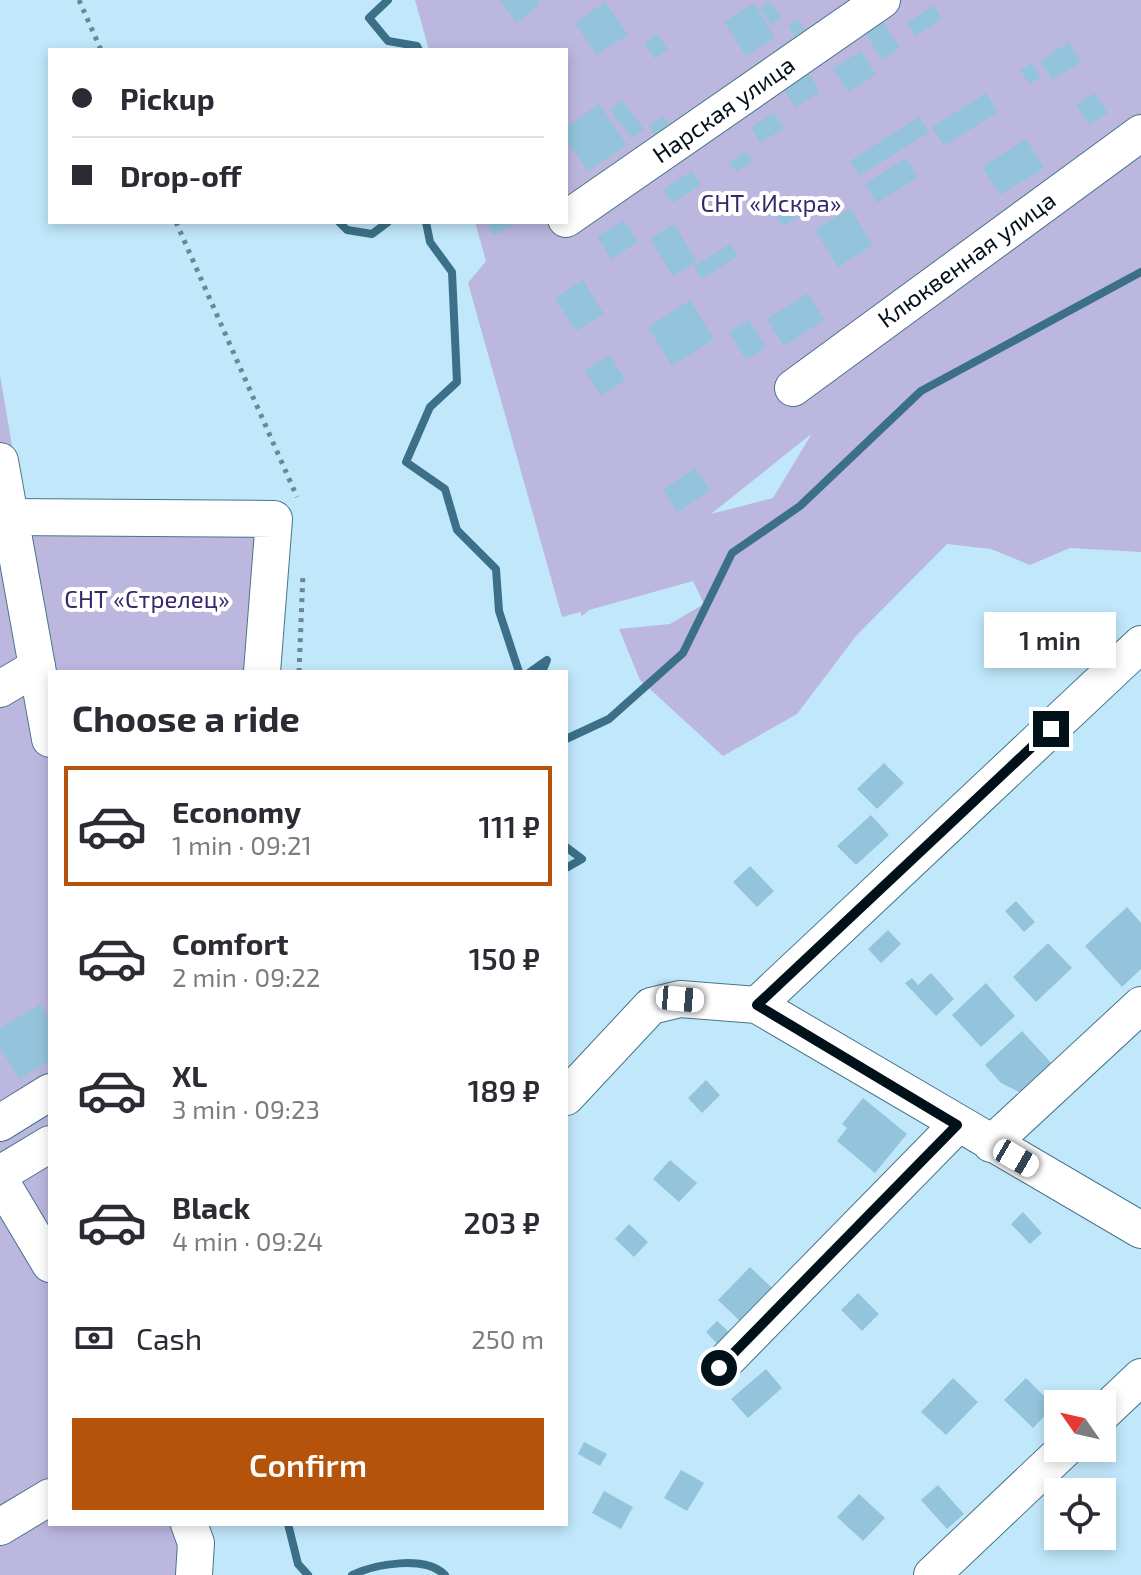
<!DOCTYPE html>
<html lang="en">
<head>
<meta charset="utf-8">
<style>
	body { margin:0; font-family:"Exo 2",sans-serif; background:#f2f2f3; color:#2b2b33; height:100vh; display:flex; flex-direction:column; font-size:30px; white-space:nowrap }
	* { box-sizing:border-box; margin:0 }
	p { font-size:26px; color:#7c7c81 }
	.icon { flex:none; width:44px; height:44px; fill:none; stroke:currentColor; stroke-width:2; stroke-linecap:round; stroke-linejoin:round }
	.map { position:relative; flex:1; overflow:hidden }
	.sheet { position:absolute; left:48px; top:670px; width:520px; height:856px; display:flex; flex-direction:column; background:#fff; border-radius:0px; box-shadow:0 4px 12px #0003 }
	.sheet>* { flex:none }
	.hud { position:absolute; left:48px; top:48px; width:520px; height:176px; border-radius:0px; box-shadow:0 4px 12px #0003; display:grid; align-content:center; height:176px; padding:0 24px; background:#fff }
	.needle { width:52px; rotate:304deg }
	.fabs { position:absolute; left:1044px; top:1390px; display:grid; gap:16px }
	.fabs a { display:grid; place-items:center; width:72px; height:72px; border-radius:0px; background:#fff; box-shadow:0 4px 12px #0003; font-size:40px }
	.end { position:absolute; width:36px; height:36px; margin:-18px; border:10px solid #01111a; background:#fff; box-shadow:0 0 0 4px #fff }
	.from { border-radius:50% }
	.bubble { position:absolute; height:56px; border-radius:0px; background:#fff; box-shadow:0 4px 12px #0003; font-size:26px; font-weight:600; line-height:56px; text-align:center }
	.car { position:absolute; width:24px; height:48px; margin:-24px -12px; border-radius:10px; box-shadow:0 0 6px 2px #0007; background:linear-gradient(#fff 24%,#345 0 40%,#fff 0 76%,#345 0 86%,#fff 0) }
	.hud b { display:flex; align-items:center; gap:28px; height:76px; font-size:30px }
	.hud b+b { border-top:2px solid #e1e1e2 }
	.hud i { width:20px; height:20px; background:#2b2b33 }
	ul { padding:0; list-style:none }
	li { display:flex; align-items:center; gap:24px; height:120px; margin:0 16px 12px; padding:0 8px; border:4px solid transparent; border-radius:0px }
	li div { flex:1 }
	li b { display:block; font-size:30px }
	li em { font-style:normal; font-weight:600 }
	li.active { border-color:#b45309 }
	li>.icon { width:72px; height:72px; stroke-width:1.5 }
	h2 { padding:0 24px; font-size:36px; line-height:96px }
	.pay { display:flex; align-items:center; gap:20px; height:88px; padding:0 24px; font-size:30px }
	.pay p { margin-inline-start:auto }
	.button { display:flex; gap:16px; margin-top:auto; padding:16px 24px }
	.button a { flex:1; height:92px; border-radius:0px; background:#b45309; color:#fff; font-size:32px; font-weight:600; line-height:92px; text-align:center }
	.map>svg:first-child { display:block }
</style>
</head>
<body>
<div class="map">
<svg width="1141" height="1575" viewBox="0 0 1141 1575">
	<rect width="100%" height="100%" fill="#c1e7fb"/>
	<g fill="#bbb7df" fill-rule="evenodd">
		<path d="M415,0H1141V552L1070,548L1030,565L991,549L947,544L856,636L797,714L723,756L640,680L619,629L670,624L704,604L693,581L589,610L582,616L580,612L562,617L468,283L486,261L475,222H566V50H429ZM811,435L773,498L711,514L810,435Z"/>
		<path d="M0,375L26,528L261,527L252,672H50V1524H198L194,1575H0Z"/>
	</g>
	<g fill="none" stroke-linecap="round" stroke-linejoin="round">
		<g stroke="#3b7088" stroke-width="8">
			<path d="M388,0L369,18L388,41L417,46L419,50"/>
			<path d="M339,222L347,230L372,234L388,222"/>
			<path d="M426,222L430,242L452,272L457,382L430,407L406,462L445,489L457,530L496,569L499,611L519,672"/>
			<path d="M530,672L547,660L542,672"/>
			<path d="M566,739L609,719L683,653L732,553L800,506L921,391L1141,272"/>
			<path d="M566,847L582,859L566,868"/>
			<path d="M288,1524L298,1564L308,1575"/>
			<path d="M352,1575C375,1564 425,1555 445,1575"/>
		</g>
	</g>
	<g fill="#94c4dc">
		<path d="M500,0H537L540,4L516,23Z"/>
		<path d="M770,1L782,18L772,25L759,8Z"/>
		<path d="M605,2L628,35L596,55L575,23Z"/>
		<path d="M754,3L775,38L746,56L724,22Z"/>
		<path d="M934,5L942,19L915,36L907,23Z"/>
		<path d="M878,14L900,48L882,60L860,25Z"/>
		<path d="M798,19L805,31L795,37L788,25Z"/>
		<path d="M657,34L668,49L655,59L644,44Z"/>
		<path d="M1069,42L1081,62L1052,80L1040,61Z"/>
		<path d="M861,51L876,75L848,92L833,68Z"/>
		<path d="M1032,63L1041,77L1030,84L1020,70Z"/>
		<path d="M805,67L820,92L795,107L780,83Z"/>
		<path d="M986,93L998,112L944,146L932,127Z"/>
		<path d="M1095,93L1108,113L1089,125L1076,104Z"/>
		<path d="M622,101L644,129L632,138L610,110Z"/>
		<path d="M599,104L627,145L588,171L566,140V127Z"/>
		<path d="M774,113L784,128L760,143L751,127Z"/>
		<path d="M663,116L672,130L658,139L649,125Z"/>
		<path d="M919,117L929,132L859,176L850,161Z"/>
		<path d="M1026,139L1044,168L1000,195L982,167Z"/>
		<path d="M746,151L752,162L736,172L729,162Z"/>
		<path d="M906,158L918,177L877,203L865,184Z"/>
		<path d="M692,171L701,185L672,203L663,189Z"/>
		<path d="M797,203L803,214L783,226L776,216Z"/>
		<path d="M850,208L873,245L838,267L815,230Z"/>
		<path d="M624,220L638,242L611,259L597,237Z"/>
		<path d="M485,222H517L494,236Z"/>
		<path d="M674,224L697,261L673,276L650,239Z"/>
		<path d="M730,244L738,256L702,279L694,266Z"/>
		<path d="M583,280L604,314L576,331L555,298Z"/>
		<path d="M808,293L824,320L784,346L767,319Z"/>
		<path d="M690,300L714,339L672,366L648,327Z"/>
		<path d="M749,320L766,347L746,360L729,332Z"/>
		<path d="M610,355L625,380L601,396L585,370Z"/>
		<path d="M696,468L710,491L677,512L663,489Z"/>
		<path d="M884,763L904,783L877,809L857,789Z"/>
		<path d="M871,815L889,835L856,865L837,846Z"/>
		<path d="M750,866L774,891L757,907L733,882Z"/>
		<path d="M1016,901L1035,922L1024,932L1005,911Z"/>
		<path d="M1127,907L1141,923V969L1122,987L1085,946Z"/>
		<path d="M888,930L901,944L881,963L868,949Z"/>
		<path d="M1048,943L1072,968L1036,1002L1013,977Z"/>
		<path d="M931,973L954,999L936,1016L905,983L912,978L918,985Z"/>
		<path d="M986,983L1015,1016L981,1047L952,1015Z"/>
		<path d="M40,1004L50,1021V1061L19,1079L0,1048V1028Z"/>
		<path d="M1022,1031L1054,1066L1023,1094L1001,1083L985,1065Z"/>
		<path d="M706,1080L720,1095L702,1113L688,1098Z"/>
		<path d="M863,1098L907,1134L875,1173L837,1141L847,1128L842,1124Z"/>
		<path d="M670,1160L697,1183L679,1202L653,1179Z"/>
		<path d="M1023,1212L1042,1233L1030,1244L1011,1224Z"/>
		<path d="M629,1224L648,1242L634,1257L615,1239Z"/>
		<path d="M750,1267L772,1288L740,1321L718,1300Z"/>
		<path d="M858,1293L879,1314L862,1331L841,1310Z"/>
		<path d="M717,1321L731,1334L719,1346L706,1332Z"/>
		<path d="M766,1369L782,1388L748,1418L731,1399Z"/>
		<path d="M953,1378L978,1402L946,1435L921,1412Z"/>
		<path d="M1026,1378L1054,1406L1033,1428L1004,1400Z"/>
		<path d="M584,1442L607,1454L600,1466L578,1454Z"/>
		<path d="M681,1470L704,1483L687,1511L664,1498Z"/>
		<path d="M938,1485L964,1514L947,1529L921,1500Z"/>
		<path d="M604,1491L633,1507L621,1529L592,1513Z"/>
		<path d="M859,1494L885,1518L863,1541L837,1517Z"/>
	</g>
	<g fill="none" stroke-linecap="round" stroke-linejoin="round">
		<defs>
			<g id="minor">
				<path d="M566,219L882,0"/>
				<path d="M793,388L1141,133"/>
				<path d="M0,461L50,739"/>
				<path d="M10,517L274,519L262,672"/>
				<path d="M0,689L37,667"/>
				<path d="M757,1005L1141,644"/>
				<path d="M566,1097L651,1006L680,999L757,1005L1141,1230"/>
				<path d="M0,1123L50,1092"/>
				<path d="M991,1144L1141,1005"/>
				<path d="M0,1174L50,1144"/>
				<path d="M0,1180L50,1264"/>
				<path d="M719,1368L957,1125"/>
				<path d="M1102,1414L1141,1377"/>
				<path d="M189,1524L196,1543L194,1575"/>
				<path d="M0,1527L50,1497"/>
				<path d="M932,1575L1066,1448"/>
			</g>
		</defs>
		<use href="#minor" stroke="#47758b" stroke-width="38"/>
		<g stroke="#6b8796" stroke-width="5" stroke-dasharray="4 6" stroke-linecap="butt">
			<path d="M79,0L101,50"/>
			<path d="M176,222L297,497"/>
			<path d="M299,672L303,573"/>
		</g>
		<use href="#minor" stroke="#fff" stroke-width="36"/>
	</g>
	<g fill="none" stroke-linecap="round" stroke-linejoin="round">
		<path stroke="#01111a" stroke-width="10" d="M719,1368L957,1125L757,1005L1051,729"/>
	</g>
	<g text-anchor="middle" stroke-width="8" stroke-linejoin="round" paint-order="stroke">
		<g font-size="24" fill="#01111a" stroke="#fff">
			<text transform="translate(724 110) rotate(-35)" y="8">Нарская улица</text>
			<text transform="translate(967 260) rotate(-36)" y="8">Клюквенная улица</text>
		</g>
		<g font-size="24" fill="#38276b" stroke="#fff">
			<text x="771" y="212">СНТ «Искра»</text>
			<text x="147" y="608">СНТ «Стрелец»</text>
		</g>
	</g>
</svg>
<div class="fabs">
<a><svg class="needle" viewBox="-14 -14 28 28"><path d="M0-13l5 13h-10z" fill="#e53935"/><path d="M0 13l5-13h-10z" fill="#7c7c81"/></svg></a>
<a><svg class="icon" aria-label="locate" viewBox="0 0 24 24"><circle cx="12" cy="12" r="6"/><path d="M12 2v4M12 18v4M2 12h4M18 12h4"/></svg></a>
</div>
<i class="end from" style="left:719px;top:1368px"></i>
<i class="end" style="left:1051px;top:729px"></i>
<div class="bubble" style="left:984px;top:612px;width:132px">1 min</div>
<i class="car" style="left:680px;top:999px;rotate:95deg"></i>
<i class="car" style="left:1016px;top:1158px;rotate:120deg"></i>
<div class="hud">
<b><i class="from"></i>Pickup</b>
<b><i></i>Drop-off</b>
</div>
<section class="sheet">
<h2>Choose a ride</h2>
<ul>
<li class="active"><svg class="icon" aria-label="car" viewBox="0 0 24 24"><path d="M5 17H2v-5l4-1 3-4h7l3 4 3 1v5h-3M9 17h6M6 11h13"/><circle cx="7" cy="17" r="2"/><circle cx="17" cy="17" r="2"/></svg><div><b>Economy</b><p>1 min · 09:21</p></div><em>111 ₽</em></li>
<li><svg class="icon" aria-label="car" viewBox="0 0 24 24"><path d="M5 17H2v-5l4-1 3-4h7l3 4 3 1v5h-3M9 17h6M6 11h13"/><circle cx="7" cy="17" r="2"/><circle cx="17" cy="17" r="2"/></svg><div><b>Comfort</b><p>2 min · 09:22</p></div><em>150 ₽</em></li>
<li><svg class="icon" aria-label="car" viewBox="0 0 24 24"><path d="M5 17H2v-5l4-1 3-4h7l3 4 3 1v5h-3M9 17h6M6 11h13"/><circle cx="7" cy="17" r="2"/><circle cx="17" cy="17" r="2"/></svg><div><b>XL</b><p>3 min · 09:23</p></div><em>189 ₽</em></li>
<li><svg class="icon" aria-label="car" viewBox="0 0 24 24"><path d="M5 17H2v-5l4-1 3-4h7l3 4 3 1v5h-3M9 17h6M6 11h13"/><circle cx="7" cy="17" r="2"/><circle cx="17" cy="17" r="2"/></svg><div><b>Black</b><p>4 min · 09:24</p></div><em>203 ₽</em></li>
</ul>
<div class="pay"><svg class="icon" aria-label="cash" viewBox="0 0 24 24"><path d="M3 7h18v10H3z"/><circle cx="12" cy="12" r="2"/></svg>Cash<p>250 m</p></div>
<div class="button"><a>Confirm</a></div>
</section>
</div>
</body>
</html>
